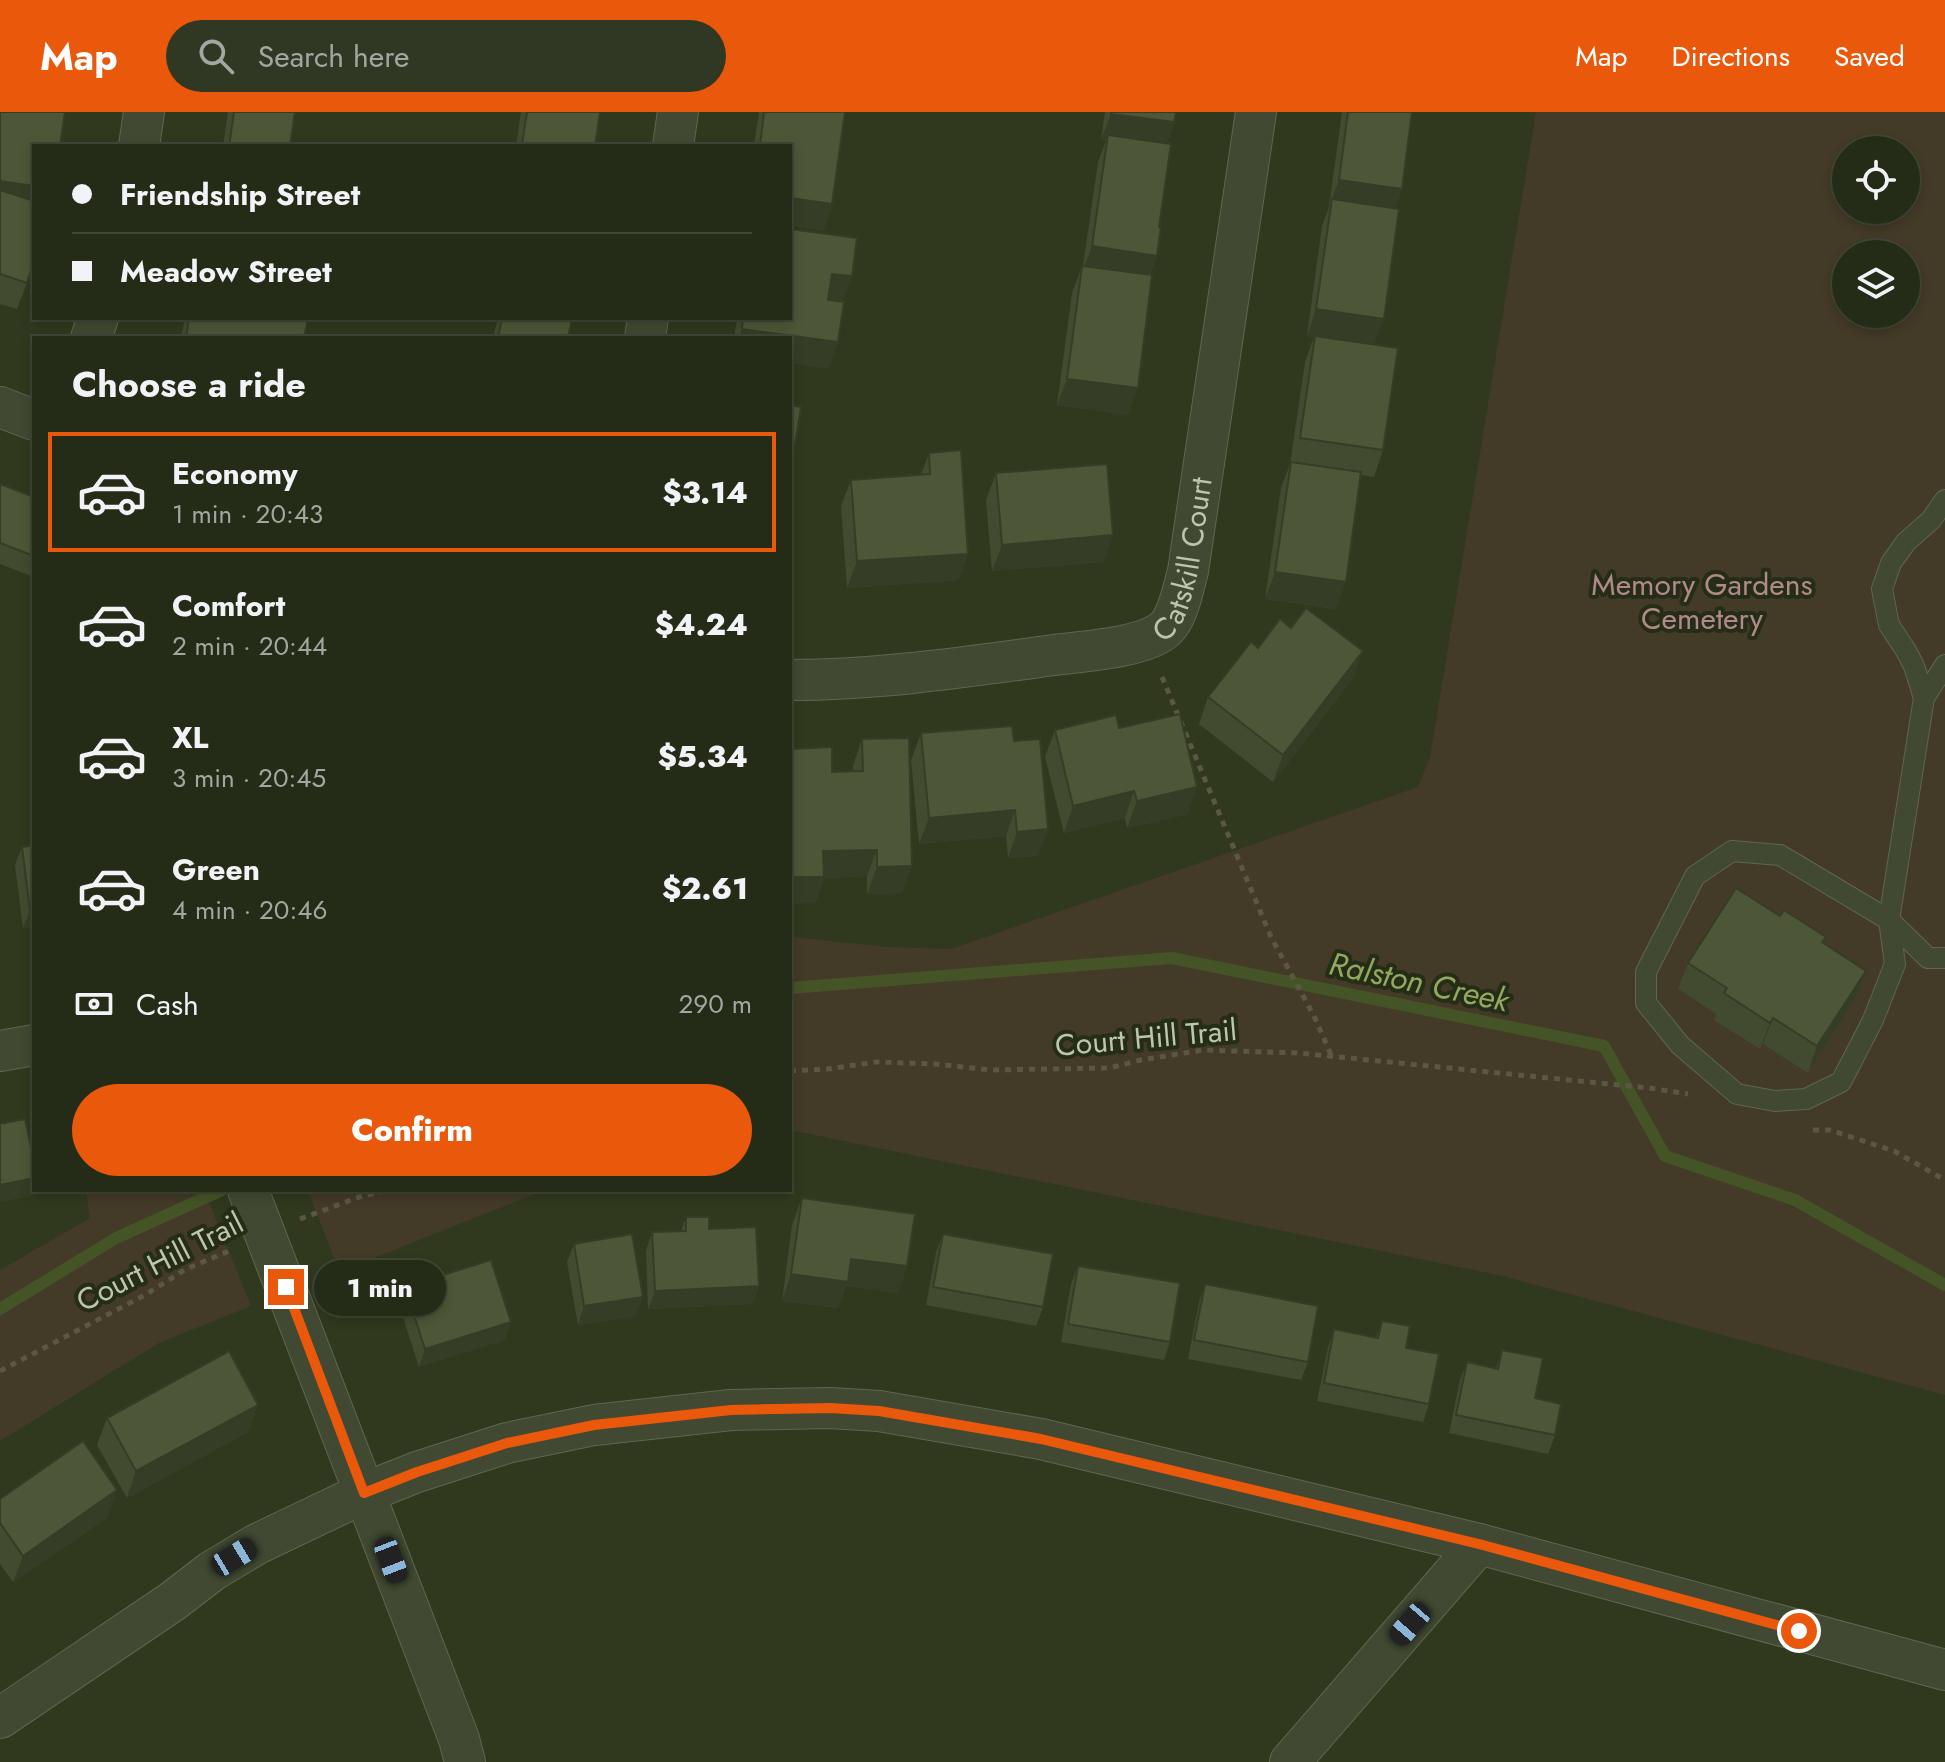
<!DOCTYPE html>
<html lang="en">
<head>
<meta charset="utf-8">
<style>
	body { margin:0; font-family:Jost,sans-serif; background:#303723; color:#f1f3f6; height:100vh; display:flex; flex-direction:column; font-size:30px; white-space:nowrap }
	* { box-sizing:border-box; margin:0 }
	p { font-size:26px; color:#a3a7a1 }
	.icon { flex:none; width:44px; height:44px; fill:none; stroke:currentColor; stroke-width:2; stroke-linecap:round; stroke-linejoin:round }
	.map { position:relative; flex:1; overflow:hidden }
	.sheet { position:absolute; left:32px; top:224px; width:760px; height:856px; display:flex; flex-direction:column; background:#242b16; border-radius:0px; box-shadow:0 4px 12px #0003,0 0 0 2px #414735 }
	.sheet>* { flex:none }
	.guide { position:absolute; left:32px; top:32px; width:760px; height:176px; border-radius:0px; box-shadow:0 4px 12px #0003,0 0 0 2px #414735; display:grid; align-content:center; height:176px; padding:0 40px; background:#242b16 }
	.controls { position:absolute; left:1832px; top:24px; display:grid; gap:16px }
	.controls a { display:grid; place-items:center; width:88px; height:88px; border-radius:50%; background:#242b16; box-shadow:0 4px 12px #0003,0 0 0 2px #414735; font-size:40px }
	.end { position:absolute; width:36px; height:36px; margin:-18px; border:10px solid #ea580c; background:#fff; box-shadow:0 0 0 4px #fff }
	.from { border-radius:50% }
	.bubble { position:absolute; height:56px; border-radius:28px; background:#242b16; box-shadow:0 4px 12px #0003,0 0 0 2px #414735; font-size:26px; font-weight:800; line-height:56px; text-align:center }
	.car { position:absolute; width:24px; height:48px; margin:-24px -12px; border-radius:10px; box-shadow:0 0 6px 2px #0007; background:linear-gradient(#222 24%,#8ab4d8 0 40%,#222 0 76%,#8ab4d8 0 86%,#222 0) }
	.guide b { display:flex; align-items:center; gap:28px; height:76px; font-size:30px }
	.guide b+b { border-top:2px solid #414735 }
	.guide i { width:20px; height:20px; background:#f1f3f6 }
	ul { padding:0; list-style:none }
	li { display:flex; align-items:center; gap:24px; height:120px; margin:0 16px 12px; padding:0 24px; border:4px solid transparent; border-radius:0px }
	li div { flex:1 }
	li b { display:block; font-size:30px }
	li em { font-style:normal; font-weight:800 }
	li.on { border-color:#ea580c }
	li>.icon { width:72px; height:72px; stroke-width:1.5 }
	h2 { padding:0 40px; font-size:36px; line-height:96px }
	.pay { display:flex; align-items:center; gap:20px; height:88px; padding:0 40px; font-size:30px }
	.pay p { margin-inline-start:auto }
	.button { display:flex; gap:16px; margin-top:auto; padding:16px 40px }
	.button a { flex:1; height:92px; border-radius:48px; background:#ea580c; color:#fff; font-size:32px; font-weight:800; line-height:92px; text-align:center }
	header { display:flex; align-items:center; gap:48px; box-sizing:border-box; height:112px; padding:0 40px; background:#ea580c; color:#fff }
	header strong { font-size:38px }
	nav { display:flex; gap:44px; margin-inline-start:auto; font-size:28px }
	.search { width:560px; height:72px; background:#303723; display:flex; align-items:center; gap:20px; box-sizing:border-box; padding:0 28px; border-radius:44px; color:#a3a7a1; font-size:30px }
	.map>svg:first-child { display:block }
</style>
</head>
<body>
<header>
<strong>Map</strong>
<div class="search"><svg class="icon" aria-label="search" viewBox="0 0 24 24"><circle cx="10" cy="10" r="6"/><path d="M15 15l6 6"/></svg>Search here</div>
<nav><a>Map</a><a>Directions</a><a>Saved</a></nav>
</header>
<div class="map">
<svg width="1945" height="1650" viewBox="0 0 1945 1650">
	<rect width="100%" height="100%" fill="#30391e"/>
	<g fill="#433a27" fill-rule="evenodd">
		<path d="M1536,0H1945V1283L1503,1164L790,1018V825L888,835L951,837L1418,675L1430,645ZM1846,38H1906V98H1846ZM1846,142H1906V202H1846Z"/>
		<path d="M86,1078H204L251,1194L159,1231L0,1329V1158L90,1106Z"/>
		<path d="M308,1078H545L339,1160Z"/>
	</g>
	<g fill="none" stroke-linecap="round" stroke-linejoin="round">
		<g stroke="#455426" stroke-width="12">
			<path d="M790,876L1172,846L1604,934L1665,1044L1795,1088L1945,1173"/>
			<path d="M0,1197L116,1126L222,1078"/>
		</g>
		<defs>
			<g id="service">
				<path d="M1945,553L1924,586L1889,808L1895,852L1873,908L1841,970L1806,987L1775,989L1737,982L1680,933L1646,891V860L1695,764L1732,739L1780,743L1889,808L1928,846H1945"/>
				<path d="M1924,586L1914,554L1905,537L1889,513L1882,477L1891,451L1906,430L1931,408L1945,388"/>
			</g>
			<g id="minor">
				<path d="M139,34L144,0"/>
				<path d="M673,34L678,0"/>
				<path d="M91,226L98,206"/>
				<path d="M645,226L648,206"/>
				<path d="M0,295L34,308"/>
				<path id="s1" d="M790,568C878,568 966,555 1054,543C1082,539 1146,536 1166,516C1179,503 1183,476 1188,459L1256,0"/>
				<path d="M0,939L34,933"/>
				<path d="M248,1078L459,1627L465,1650"/>
				<path d="M0,1606L173,1489L212,1459L257,1432L364,1381L417,1360L507,1331L594,1313L731,1298L830,1296L879,1299L1041,1327L1479,1432L1945,1558"/>
				<path d="M1290,1650L1479,1432"/>
			</g>
		</defs>
		<use href="#service" stroke="#5f674f" stroke-width="22"/>
		<use href="#minor" stroke="#5f674f" stroke-width="42"/>
		<g stroke="#5b5742" stroke-width="5" stroke-dasharray="6 6" stroke-linecap="butt">
			<path d="M1162,565L1271,825L1314,904L1331,943"/>
			<path d="M790,959L828,957L876,950L936,952L991,958L1109,956L1141,948L1203,938L1299,941L1649,976L1688,982"/>
			<path d="M1813,1018H1830L1894,1039L1945,1068"/>
			<path d="M300,1107L362,1084L390,1078"/>
			<path d="M0,1259L145,1183L186,1157L229,1139"/>
		</g>
		<use href="#service" stroke="#414932" stroke-width="20"/>
		<use href="#minor" stroke="#414932" stroke-width="40"/>
	</g>
	<g fill="#424b2f">
		<path d="M0,0L27,171L17,197L0,192Z"/>
		<path d="M228,0H295L290,34H223Z"/>
		<path d="M521,0H600L595,34H516Z"/>
		<path d="M759,0H845L832,92L823,119L790,34H754Z"/>
		<path d="M1105,0H1176L1174,10L1167,31L1157,144L1150,163L1128,303L1057,293L1072,181L1082,154H1083L1098,50L1106,29L1101,28Z"/>
		<path d="M1342,0H1412L1402,77L1395,96L1374,233L1383,338L1374,365L1361,363L1336,497L1265,487L1281,376L1290,352L1305,250L1314,225L1307,224L1322,114L1329,95Z"/>
		<path d="M185,206H189L304,226H181Z"/>
		<path d="M498,206H572L568,226H493Z"/>
		<path d="M737,206H790L829,257L790,226H734Z"/>
		<path d="M929,341L959,468L847,476L841,394L851,368L921,363Z"/>
		<path d="M996,361L1104,450L992,459L986,388Z"/>
		<path d="M0,372L34,385V465L0,452Z"/>
		<path d="M1258,536L1353,566L1273,670L1199,612L1208,585Z"/>
		<path d="M1119,616L1188,702L1127,716L1125,706L1064,721L1045,645L1055,618Z"/>
		<path d="M921,621L1014,629L1048,717L1038,744L1008,746L1006,724L919,732L911,648Z"/>
		<path d="M862,627L902,781L867,782V764L824,766L815,791L832,660H853V654Z"/>
		<path d="M22,735L34,815L23,816L15,753Z"/>
		<path d="M1780,804L1826,825L1824,831L1866,859L1856,885L1808,961L1763,932L1760,937L1714,908L1716,902L1678,877L1688,851Z"/>
		<path d="M802,1086L907,1154L898,1181L846,1174L838,1196L782,1189L792,1113Z"/>
		<path d="M686,1105L709,1117L759,1174L752,1192L648,1197L646,1139L652,1120L681,1119Z"/>
		<path d="M943,1122L1043,1195L1036,1214L926,1193L936,1140Z"/>
		<path d="M574,1132L636,1204L578,1213L567,1150Z"/>
		<path d="M1078,1154L1170,1230L1164,1248L1061,1230L1071,1172Z"/>
		<path d="M1205,1172L1308,1250L1301,1268L1188,1247L1199,1190Z"/>
		<path d="M405,1175L511,1210L504,1228L419,1255L399,1193Z"/>
		<path d="M1382,1209L1406,1236L1429,1292L1423,1310L1317,1289L1328,1235L1334,1217L1376,1225Z"/>
		<path d="M1502,1238L1535,1286L1555,1323L1548,1342L1449,1321L1460,1268L1467,1250L1496,1256Z"/>
		<path d="M258,1293L248,1320L127,1386L97,1333L107,1306Z"/>
		<path d="M0,1387L108,1405L13,1470L0,1452Z"/>
	</g>
	<g fill="#363d26">
		<path d="M1111,2L1174,10L1165,37L1108,23L1106,29L1101,28Z"/>
		<path d="M1339,68L1402,77L1392,104L1332,87Z"/>
		<path d="M0,69L34,74V94L0,89Z"/>
		<path d="M790,86L832,92L823,119L790,114Z"/>
		<path d="M1092,134L1157,144L1147,171L1082,161Z"/>
		<path d="M832,162L852,164L842,191L822,188Z"/>
		<path d="M1316,197L1384,207L1374,233L1307,224Z"/>
		<path d="M742,217L838,230L829,257L790,251V226H738Z"/>
		<path d="M1067,267L1138,276L1128,303L1057,293Z"/>
		<path d="M1113,423L1104,450L992,459L1002,433Z"/>
		<path d="M968,442L959,468L847,476L857,449Z"/>
		<path d="M1275,460L1346,470L1336,497L1265,487Z"/>
		<path d="M1363,539L1353,566L1273,670L1283,643Z"/>
		<path d="M1197,675L1188,702L1127,716L1137,689Z"/>
		<path d="M1134,679L1125,706L1064,721L1073,694Z"/>
		<path d="M1015,698L1006,724L919,732L929,706Z"/>
		<path d="M1048,717L1038,744L1008,746L1017,720Z"/>
		<path d="M877,738L867,764L824,766L815,791L790,792V765L823,739Z"/>
		<path d="M912,754L902,781L867,782L877,755Z"/>
		<path d="M34,797V815L23,816L30,798Z"/>
		<path d="M1866,859L1856,885L1808,961L1817,934Z"/>
		<path d="M1773,906L1763,932L1760,937L1770,911Z"/>
		<path d="M34,1066V1075L31,1084L0,1090V1073Z"/>
		<path d="M851,1147L907,1154L898,1181L846,1174L838,1196L782,1189L791,1162Z"/>
		<path d="M759,1174L752,1192L648,1197L655,1179Z"/>
		<path d="M643,1185L636,1204L578,1213L584,1194Z"/>
		<path d="M511,1210L504,1228L419,1255L425,1237Z"/>
		<path d="M258,1293L248,1320L127,1386L136,1359Z"/>
		<path d="M117,1378L108,1405L13,1470L23,1444Z"/>
	</g>
	<g fill="#4d5737" stroke="#363d26" stroke-width="2">
		<path d="M0,0H65L60,34H34V74L0,69Z"/>
		<path d="M234,0H295L290,34H229Z"/>
		<path d="M527,0H600L595,34H533L522,32Z"/>
		<path d="M764,0H845L832,92L790,86V34H760Z"/>
		<path d="M1111,0H1176L1174,10L1111,2Z"/>
		<path d="M1348,0H1412L1402,77L1339,68Z"/>
		<path d="M1108,23L1171,32L1159,115H1161L1157,144L1092,134Z"/>
		<path d="M0,78L34,89V149L27,171L0,162Z"/>
		<path d="M1332,87L1399,97L1384,207L1316,197Z"/>
		<path d="M790,117L857,126L852,164L832,162L828,188L844,190L838,230L742,217L743,206H790Z"/>
		<path d="M1082,154L1152,163L1138,276L1067,267Z"/>
		<path d="M189,206H308L304,226H186Z"/>
		<path d="M502,206H572L568,226H498Z"/>
		<path d="M1315,224L1398,236L1383,338L1300,326Z"/>
		<path d="M790,293L801,295L790,364Z"/>
		<path d="M961,338L968,442L857,449L851,368L930,362L929,341Z"/>
		<path d="M1291,350L1361,360L1346,470L1275,460Z"/>
		<path d="M1107,352L1113,423L1002,433L996,361Z"/>
		<path d="M0,372L34,385V444L0,431Z"/>
		<path d="M1306,496L1363,539L1283,643L1208,585L1251,530L1258,536L1280,507L1291,516Z"/>
		<path d="M1180,602L1197,675L1137,689L1134,679L1073,694L1055,618L1116,603L1119,616Z"/>
		<path d="M1012,614L1014,629L1040,627L1048,717L1017,720L1015,698L929,706L921,621Z"/>
		<path d="M909,626L912,754L877,755V738L823,739L824,765H790V637L832,635V660L863,659L862,627Z"/>
		<path d="M34,733V797L30,798L22,735Z"/>
		<path d="M1736,776L1780,804L1784,798L1826,825L1822,830L1866,859L1817,934L1773,906L1770,911L1724,881L1727,876L1688,851Z"/>
		<path d="M25,1007L34,1049V1066L0,1073V1012Z"/>
		<path d="M802,1086L915,1102L907,1154L851,1147L848,1170L791,1162Z"/>
		<path d="M686,1105H709V1117L756,1115L759,1174L655,1179L652,1120L686,1119Z"/>
		<path d="M632,1122L643,1185L584,1194L574,1132Z"/>
		<path d="M943,1122L1053,1142L1043,1195L933,1175Z"/>
		<path d="M491,1148L511,1210L425,1237L405,1175Z"/>
		<path d="M1078,1154L1180,1171L1170,1230L1068,1212Z"/>
		<path d="M1205,1172L1318,1194L1308,1250L1194,1228Z"/>
		<path d="M1382,1209L1410,1214L1406,1236L1439,1242L1429,1292L1324,1271L1334,1217L1378,1226Z"/>
		<path d="M1502,1238L1543,1246L1535,1286L1561,1292L1555,1323L1456,1303L1467,1250L1498,1257Z"/>
		<path d="M229,1239L258,1293L136,1359L107,1306Z"/>
		<path d="M83,1329L117,1378L23,1444L0,1411V1387Z"/>
	</g>
	<g fill="none" stroke-linecap="round" stroke-linejoin="round">
		<path stroke="#ea580c" stroke-width="10" d="M286,1175L364,1381L417,1360L507,1331L594,1313L731,1298L830,1296L879,1299L1041,1327L1479,1432L1799,1519"/>
	</g>
	<g text-anchor="middle" stroke-width="8" stroke-linejoin="round" paint-order="stroke">
		<g font-size="30" fill="#bdc6ac" stroke="#262d17">
			<text dy="10" stroke="none"><textPath href="#s1" startOffset="454">Catskill Court</textPath></text>
			<text transform="translate(1146 926) rotate(-5)" y="10">Court Hill Trail</text>
			<text transform="translate(160 1150) rotate(-27)" y="10">Court Hill Trail</text>
		</g>
		<g font-size="30" fill="#b2898a" stroke="#262d17">
			<text x="1702" y="483">Memory Gardens<tspan x="1702" dy="34">Cemetery</tspan></text>
		</g>
		<g font-size="32" font-style="italic" fill="#92a861" stroke="#262d17">
			<text transform="translate(1419 870) rotate(12)" y="11">Ralston Creek</text>
		</g>
	</g>
</svg>
<div class="controls">
<a><svg class="icon" aria-label="locate" viewBox="0 0 24 24"><circle cx="12" cy="12" r="6"/><path d="M12 2v4M12 18v4M2 12h4M18 12h4"/></svg></a>
<a><svg class="icon" aria-label="layers" viewBox="0 0 24 24"><path d="M12 4l9 5-9 5-9-5zM3 14l9 5 9-5"/></svg></a>
</div>
<i class="end from" style="left:1799px;top:1519px"></i>
<i class="end" style="left:286px;top:1175px"></i>
<div class="bubble" style="left:314px;top:1148px;width:132px">1 min</div>
<i class="car" style="left:234px;top:1445px;rotate:59deg"></i>
<i class="car" style="left:391px;top:1448px;rotate:159deg"></i>
<i class="car" style="left:1410px;top:1512px;rotate:221deg"></i>
<div class="guide">
<b><i class="from"></i>Friendship Street</b>
<b><i></i>Meadow Street</b>
</div>
<section class="sheet">
<h2>Choose a ride</h2>
<ul>
<li class="on"><svg class="icon" aria-label="car" viewBox="0 0 24 24"><path d="M5 17H2v-5l4-1 3-4h7l3 4 3 1v5h-3M9 17h6M6 11h13"/><circle cx="7" cy="17" r="2"/><circle cx="17" cy="17" r="2"/></svg><div><b>Economy</b><p>1 min · 20:43</p></div><em>$3.14</em></li>
<li><svg class="icon" aria-label="car" viewBox="0 0 24 24"><path d="M5 17H2v-5l4-1 3-4h7l3 4 3 1v5h-3M9 17h6M6 11h13"/><circle cx="7" cy="17" r="2"/><circle cx="17" cy="17" r="2"/></svg><div><b>Comfort</b><p>2 min · 20:44</p></div><em>$4.24</em></li>
<li><svg class="icon" aria-label="car" viewBox="0 0 24 24"><path d="M5 17H2v-5l4-1 3-4h7l3 4 3 1v5h-3M9 17h6M6 11h13"/><circle cx="7" cy="17" r="2"/><circle cx="17" cy="17" r="2"/></svg><div><b>XL</b><p>3 min · 20:45</p></div><em>$5.34</em></li>
<li><svg class="icon" aria-label="car" viewBox="0 0 24 24"><path d="M5 17H2v-5l4-1 3-4h7l3 4 3 1v5h-3M9 17h6M6 11h13"/><circle cx="7" cy="17" r="2"/><circle cx="17" cy="17" r="2"/></svg><div><b>Green</b><p>4 min · 20:46</p></div><em>$2.61</em></li>
</ul>
<div class="pay"><svg class="icon" aria-label="cash" viewBox="0 0 24 24"><path d="M3 7h18v10H3z"/><circle cx="12" cy="12" r="2"/></svg>Cash<p>290 m</p></div>
<div class="button"><a>Confirm</a></div>
</section>
</div>
</body>
</html>
